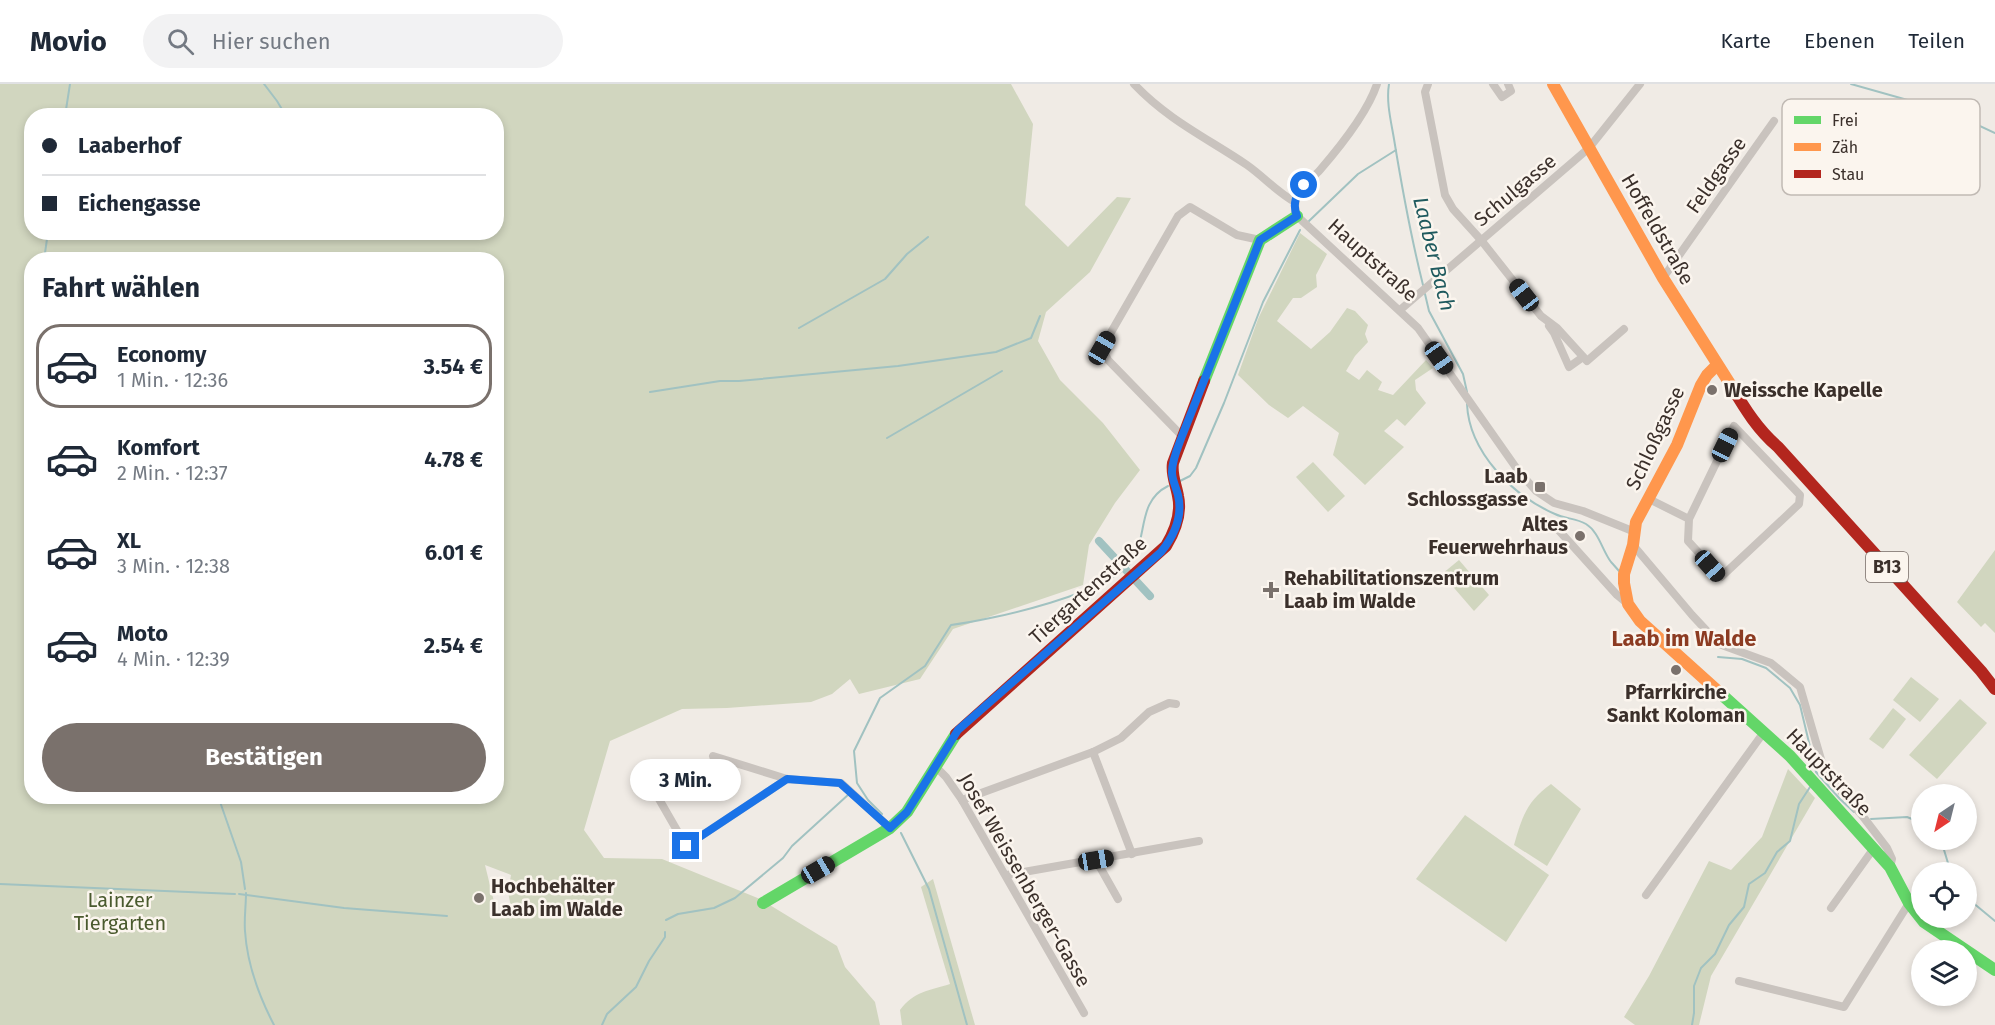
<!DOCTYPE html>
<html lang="de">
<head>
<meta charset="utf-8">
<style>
	body { margin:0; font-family:"Fira Sans",sans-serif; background:#f2f2f3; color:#1f2937; height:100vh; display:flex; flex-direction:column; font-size:22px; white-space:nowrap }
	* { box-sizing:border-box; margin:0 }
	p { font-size:20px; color:#747a83 }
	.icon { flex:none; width:33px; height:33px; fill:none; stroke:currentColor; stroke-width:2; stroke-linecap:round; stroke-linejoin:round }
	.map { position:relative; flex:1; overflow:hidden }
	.side { position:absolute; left:24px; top:168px; width:480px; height:552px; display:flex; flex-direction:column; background:#fff; border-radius:24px; box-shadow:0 3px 9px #0003 }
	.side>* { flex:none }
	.hud { position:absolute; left:24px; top:24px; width:480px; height:132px; border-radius:24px; box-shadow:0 3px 9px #0003; display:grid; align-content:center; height:132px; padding:0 18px; background:#fff }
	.needle { width:39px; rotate:215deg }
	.buttons { position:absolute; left:1911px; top:700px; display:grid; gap:12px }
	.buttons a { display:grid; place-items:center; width:66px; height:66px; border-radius:50%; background:#fff; box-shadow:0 3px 9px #0003; font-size:30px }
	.end { position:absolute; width:27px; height:27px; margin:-14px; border:8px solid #1a73e8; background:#fff; box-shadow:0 0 0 3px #fff }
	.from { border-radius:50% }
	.bubble { position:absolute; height:42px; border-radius:21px; background:#fff; box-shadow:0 3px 9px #0003; font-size:20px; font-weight:700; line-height:42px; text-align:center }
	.car { position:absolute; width:18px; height:36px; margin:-18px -9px; border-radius:8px; box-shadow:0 0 4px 2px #0007; background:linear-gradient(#222 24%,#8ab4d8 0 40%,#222 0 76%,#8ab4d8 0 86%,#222 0) }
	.hud b { display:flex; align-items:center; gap:21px; height:57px; font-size:22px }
	.hud b+b { border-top:2px solid #e0e1e3 }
	.hud i { width:15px; height:15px; background:#1f2937 }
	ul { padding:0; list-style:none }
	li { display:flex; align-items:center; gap:18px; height:84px; margin:0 12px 9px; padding:0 6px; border:3px solid transparent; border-radius:24px }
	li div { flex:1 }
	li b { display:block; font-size:22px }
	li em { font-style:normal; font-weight:700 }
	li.current { border-color:#7a716c }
	li>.icon { width:54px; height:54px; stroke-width:1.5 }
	h2 { padding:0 18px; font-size:27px; line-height:72px }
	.button { display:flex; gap:12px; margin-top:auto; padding:12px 18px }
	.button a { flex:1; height:69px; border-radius:36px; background:#7a716c; color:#fff; font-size:24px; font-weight:700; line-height:69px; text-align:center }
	header { display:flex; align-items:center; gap:36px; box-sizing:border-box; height:84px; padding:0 30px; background:#fff; border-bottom:2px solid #e0e1e3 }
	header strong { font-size:28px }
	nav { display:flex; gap:33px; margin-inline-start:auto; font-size:21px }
	.search { width:420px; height:54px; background:#f2f2f3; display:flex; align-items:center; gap:15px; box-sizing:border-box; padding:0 21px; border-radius:33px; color:#747a83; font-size:22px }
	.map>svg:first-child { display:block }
</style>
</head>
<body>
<header>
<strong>Movio</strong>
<div class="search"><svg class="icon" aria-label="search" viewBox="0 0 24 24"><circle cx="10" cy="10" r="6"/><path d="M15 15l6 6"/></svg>Hier suchen</div>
<nav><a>Karte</a><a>Ebenen</a><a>Teilen</a></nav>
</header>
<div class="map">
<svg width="1995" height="941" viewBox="0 0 1995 941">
	<rect width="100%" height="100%" fill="#f0ebe5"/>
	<g fill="#d1d6bf" fill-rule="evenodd">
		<path d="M0,0H1011L1033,40L1025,121L1068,163L1117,113L1131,114L1090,188L1046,228L1038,257L1060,296L1103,339L1140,386L1115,419L1089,461L1083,501L953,545L920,595L859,610L850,595L832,610L811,618L727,624L682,625L610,657L584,746L604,774L662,775L760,815L837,862L845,883L875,918L880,941H0ZM32,32H496V148H32ZM32,176H496V712H32ZM485,781L511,791L508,808L513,833L496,834V826Z"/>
		<path d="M1300,149L1327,170L1316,191L1317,203L1301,214H1293L1277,237L1311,265L1330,248L1347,224L1355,227L1368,241L1365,250L1368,258L1355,272L1346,287L1359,296L1367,286L1382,298L1378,306L1393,311L1426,276L1433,284L1415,296L1416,306L1426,319L1405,342L1397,335L1384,347L1404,363L1365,401L1333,371L1339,349L1303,322L1288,334L1269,321L1238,291L1258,235Z"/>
		<path d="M1313,378L1345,412L1328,428L1296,393Z"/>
		<path d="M1995,466V549L1985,539L1981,543L1957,518Z"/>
		<path d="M1459,476L1489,511L1474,527L1442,490Z"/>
		<path d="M1911,593L1939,615L1920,638L1893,616Z"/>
		<path d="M1960,615L1987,639L1937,695L1909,671Z"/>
		<path d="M1893,624L1906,635L1883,665L1869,655Z"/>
		<path d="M1788,685L1815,714L1711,892L1699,941H1635L1624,933L1649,892L1709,777L1731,786L1762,753Z"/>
		<path d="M1551,700L1581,725L1547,782L1514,761C1522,733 1527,717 1551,700Z"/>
		<path d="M1465,731L1549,791L1506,858L1416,795Z"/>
		<path d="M933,795L975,941H902L900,926C914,907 929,907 950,900L921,803Z"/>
	</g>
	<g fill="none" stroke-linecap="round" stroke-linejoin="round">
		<g stroke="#a1c2c1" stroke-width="2">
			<path d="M264,0L277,17L286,32"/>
			<path d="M1389,0C1386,18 1391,37 1394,55C1402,104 1411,153 1423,201"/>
			<path d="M1851,0L1950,28L1995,49"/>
			<path d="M65,32L70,0"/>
			<path d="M1309,137L1358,90L1396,66"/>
			<path d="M44,176L48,148"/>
			<path d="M1425,210L1429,227L1463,290L1467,308"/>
			<path d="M799,244L885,195L907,170L928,153"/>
			<path d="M650,308L720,297H739L898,282L996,268L1031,254L1040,232"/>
			<path d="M1467,320C1469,368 1513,412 1555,430C1565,435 1576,434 1586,440C1599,448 1602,466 1611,478C1614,481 1617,485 1620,488"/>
			<path d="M887,354L1002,287"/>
			<path d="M1180,397L1190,392L1196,384L1224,319L1263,218L1300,146"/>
			<path d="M1718,573L1742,575L1766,584L1790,604L1800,621L1816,688L1840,715L1854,728"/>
			<path d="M218,712L241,778L245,805"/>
			<path d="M882,730L868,716L857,699L854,667L880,614L925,582L951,541C991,536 1115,509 1134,474C1147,450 1138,417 1168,402"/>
			<path d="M1871,735L1907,733L1922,739"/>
			<path d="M901,749L929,805L967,941"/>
			<path d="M1941,756L1951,789"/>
			<path d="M0,800L235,810"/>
			<path d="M246,809C246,822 244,834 245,847C247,880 259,912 274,941"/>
			<path d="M239,810L344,824L447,832"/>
			<path d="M1966,813L1995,837"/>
			<path d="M666,836L678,830L714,824L735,814L783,774L792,762L849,710"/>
			<path d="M602,941L607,930L636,903L649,877L665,853V848"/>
			<path d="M1692,941L1694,929V902L1701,884L1715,870L1729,841L1744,823L1749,800L1765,789L1777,768L1790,757L1799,720L1810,703"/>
		</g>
		<path stroke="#a1c2c1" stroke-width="8" d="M1099,457L1150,512"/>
		<g stroke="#c9c3be" stroke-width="8">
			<path d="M1134,0C1168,36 1207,54 1247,81C1264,93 1277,108 1295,118"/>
			<path d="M1377,0C1368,27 1339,64 1320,86C1313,94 1303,100 1298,110C1294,118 1294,124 1297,132L1418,244L1517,385L1536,407L1554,419L1583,427L1635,448"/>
			<path d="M1428,0L1425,8L1445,111L1453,125L1481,156L1541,232L1557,244L1587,277L1624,245"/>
			<path d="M1493,0L1502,13L1511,7L1508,0"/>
			<path d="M1663,194L1774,37"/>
			<path d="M1400,226L1589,64L1640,0"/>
			<path d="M1549,242L1554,249L1569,283L1583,273"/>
			<path d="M1182,352L1108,276L1102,264L1178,132L1190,123L1237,151L1260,156"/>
			<path d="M1649,415L1689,435L1734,342L1800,411L1799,420L1721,493L1688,457L1689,435"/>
			<path d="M1554,441L1617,511L1628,520"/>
			<path d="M1633,461L1692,531L1719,560L1771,579L1800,603L1825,689L1861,730L1887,764L1892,775L1890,783"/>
			<path d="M1093,668L1132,770"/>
			<path d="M713,672L787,695L841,699L890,744"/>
			<path d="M935,682L946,693L962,716L1084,929"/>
			<path d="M644,689L686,762L787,695"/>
			<path d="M962,716L1093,668L1121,654L1149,628L1169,619L1176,620"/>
			<path d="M1096,776L1118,815"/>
			<path d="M1007,791L1199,757"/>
			<path d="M1646,811L1764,648"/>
			<path d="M1831,824L1874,764"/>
			<path d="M1739,897L1844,923L1909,819"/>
		</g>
		<g stroke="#63d668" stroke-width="12">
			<path d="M1204,297L1260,156L1297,132"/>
			<path d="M1720,609L1790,672L1890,783L1909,819L1924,838L1995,886"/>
			<path d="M763,819L890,744L907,728L956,650"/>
		</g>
		<g stroke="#ff974d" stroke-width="12">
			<path d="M1553,0L1663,194L1732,303"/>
			<path d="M1717,281L1707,291L1701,301L1677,361L1636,438L1633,461L1624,490V499L1628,520L1640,537L1720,609"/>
		</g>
		<g stroke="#b3261e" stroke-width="12">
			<path d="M1732,303C1745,325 1758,346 1778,363L1981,587L1995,605"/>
			<path d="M956,650L1166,462C1175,447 1182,430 1178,412C1176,400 1171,391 1173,379L1204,297"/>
		</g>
	</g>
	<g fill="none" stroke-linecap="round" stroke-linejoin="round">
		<path stroke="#1a73e8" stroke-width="8" d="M686,762L787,695L840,699L890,744L907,728L958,646L1161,468C1174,452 1183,432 1178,411C1176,403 1172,396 1172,388C1172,376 1178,363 1182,352L1260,156L1297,132C1292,120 1296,111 1304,101"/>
	</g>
	<g fill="#7a716c" stroke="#fbf5ee" stroke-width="2">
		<circle cx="1712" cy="306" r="6"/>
		<rect x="1534" y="397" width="12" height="12" rx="3"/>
		<circle cx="1580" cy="452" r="6"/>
		<path d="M1268 497h6v6h6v6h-6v6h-6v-6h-6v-6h6z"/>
		<circle cx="1676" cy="586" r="6"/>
		<circle cx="479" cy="814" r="6"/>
	</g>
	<g text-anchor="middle" stroke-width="5" stroke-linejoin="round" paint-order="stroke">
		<rect fill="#fbf5ee" stroke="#756b66" stroke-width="1.5" x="1866" y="468" width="42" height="30" rx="4.5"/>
		<g font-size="18" font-weight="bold" fill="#3b302b">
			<text x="1887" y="489">B13</text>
		</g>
		<g font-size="20" fill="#3b302b" stroke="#fbf5ee">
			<text transform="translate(1716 91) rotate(-55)" y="7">Feldgasse</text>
			<text transform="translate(1515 106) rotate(-40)" y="7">Schulgasse</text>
			<text transform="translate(1658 145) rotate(60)" y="7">Hoffeldstraße</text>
			<text transform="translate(1373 176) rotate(42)" y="7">Hauptstraße</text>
			<text transform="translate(1655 354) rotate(-65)" y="7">Schloßgasse</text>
			<text transform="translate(1088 506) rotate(-42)" y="7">Tiergartenstraße</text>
			<text transform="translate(1829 688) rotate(46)" y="7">Hauptstraße</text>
			<text transform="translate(1025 796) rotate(60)" y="7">Josef Weissenberger-Gasse</text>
		</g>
		<g font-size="20" font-weight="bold" fill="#3b302b" stroke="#fbf5ee" text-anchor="start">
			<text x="1724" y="313">Weissche Kapelle</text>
			<text x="1528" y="399" text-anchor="end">Laab<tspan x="1528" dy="23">Schlossgasse</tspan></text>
			<text x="1568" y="447" text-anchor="end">Altes<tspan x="1568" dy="23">Feuerwehrhaus</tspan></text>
			<text x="1284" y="501">Rehabilitationszentrum<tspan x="1284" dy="23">Laab im Walde</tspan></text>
			<text x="1676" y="615" text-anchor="middle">Pfarrkirche<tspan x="1676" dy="23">Sankt Koloman</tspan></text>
			<text x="491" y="809">Hochbehälter<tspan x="491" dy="23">Laab im Walde</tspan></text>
		</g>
		<g font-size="20" fill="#4a5a2e" stroke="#fbf5ee">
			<text x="120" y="823">Lainzer<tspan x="120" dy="23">Tiergarten</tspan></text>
		</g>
		<g font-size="21" font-style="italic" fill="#1f5a5e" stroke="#fbf5ee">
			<text transform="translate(1434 170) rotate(76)" y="7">Laaber Bach</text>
		</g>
		<g font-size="22" font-weight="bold" fill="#8c3b22" stroke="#fbf5ee">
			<text x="1684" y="562">Laab im Walde</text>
		</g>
	</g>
	<rect x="1782" y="15" width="198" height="96" rx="9" fill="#fbf5ee" stroke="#c1bab4" stroke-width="1.5"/>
	<rect x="1794" y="32" width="27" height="8" fill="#63d668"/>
	<rect x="1794" y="59" width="27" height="8" fill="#ff974d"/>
	<rect x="1794" y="86" width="27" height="8" fill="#b3261e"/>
	<g font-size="16" fill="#3b302b">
		<text x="1832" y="42">Frei</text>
		<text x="1832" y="69">Zäh</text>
		<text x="1832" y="96">Stau</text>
	</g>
</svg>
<div class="buttons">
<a><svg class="needle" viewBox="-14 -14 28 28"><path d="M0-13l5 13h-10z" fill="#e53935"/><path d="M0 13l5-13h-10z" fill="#747a83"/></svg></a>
<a><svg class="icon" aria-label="locate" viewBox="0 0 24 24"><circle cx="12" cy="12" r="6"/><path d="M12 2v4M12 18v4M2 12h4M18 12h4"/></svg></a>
<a><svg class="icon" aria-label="layers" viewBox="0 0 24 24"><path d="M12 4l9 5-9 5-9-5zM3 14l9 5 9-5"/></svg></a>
</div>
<i class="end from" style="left:1304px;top:101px"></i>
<i class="end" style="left:686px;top:762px"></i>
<div class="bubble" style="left:630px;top:675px;width:111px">3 Min.</div>
<i class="car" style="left:1524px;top:211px;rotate:322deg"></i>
<i class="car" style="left:1102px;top:264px;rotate:30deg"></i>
<i class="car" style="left:1439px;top:274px;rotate:145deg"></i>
<i class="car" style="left:1725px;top:361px;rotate:26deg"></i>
<i class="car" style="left:1710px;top:482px;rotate:138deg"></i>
<i class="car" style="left:1096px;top:776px;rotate:81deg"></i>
<i class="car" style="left:818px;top:786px;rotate:60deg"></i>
<div class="hud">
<b><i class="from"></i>Laaberhof</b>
<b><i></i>Eichengasse</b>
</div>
<section class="side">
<h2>Fahrt wählen</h2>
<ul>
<li class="current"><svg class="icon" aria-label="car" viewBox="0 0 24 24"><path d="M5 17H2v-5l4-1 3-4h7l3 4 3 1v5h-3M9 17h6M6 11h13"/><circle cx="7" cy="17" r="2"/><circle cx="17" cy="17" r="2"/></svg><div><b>Economy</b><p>1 Min. · 12:36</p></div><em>3.54 €</em></li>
<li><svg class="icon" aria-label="car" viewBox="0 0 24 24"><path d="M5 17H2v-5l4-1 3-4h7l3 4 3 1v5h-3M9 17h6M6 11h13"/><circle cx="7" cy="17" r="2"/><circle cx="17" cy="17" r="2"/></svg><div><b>Komfort</b><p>2 Min. · 12:37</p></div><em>4.78 €</em></li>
<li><svg class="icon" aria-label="car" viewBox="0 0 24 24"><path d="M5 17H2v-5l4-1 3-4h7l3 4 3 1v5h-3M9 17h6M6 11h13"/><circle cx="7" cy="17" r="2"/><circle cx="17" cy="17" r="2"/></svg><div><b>XL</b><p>3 Min. · 12:38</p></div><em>6.01 €</em></li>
<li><svg class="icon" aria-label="car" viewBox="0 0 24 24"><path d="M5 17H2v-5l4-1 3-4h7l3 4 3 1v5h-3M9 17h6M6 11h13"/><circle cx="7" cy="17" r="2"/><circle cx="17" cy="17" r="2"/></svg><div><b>Moto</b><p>4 Min. · 12:39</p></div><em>2.54 €</em></li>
</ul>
<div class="button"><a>Bestätigen</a></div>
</section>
</div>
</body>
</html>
